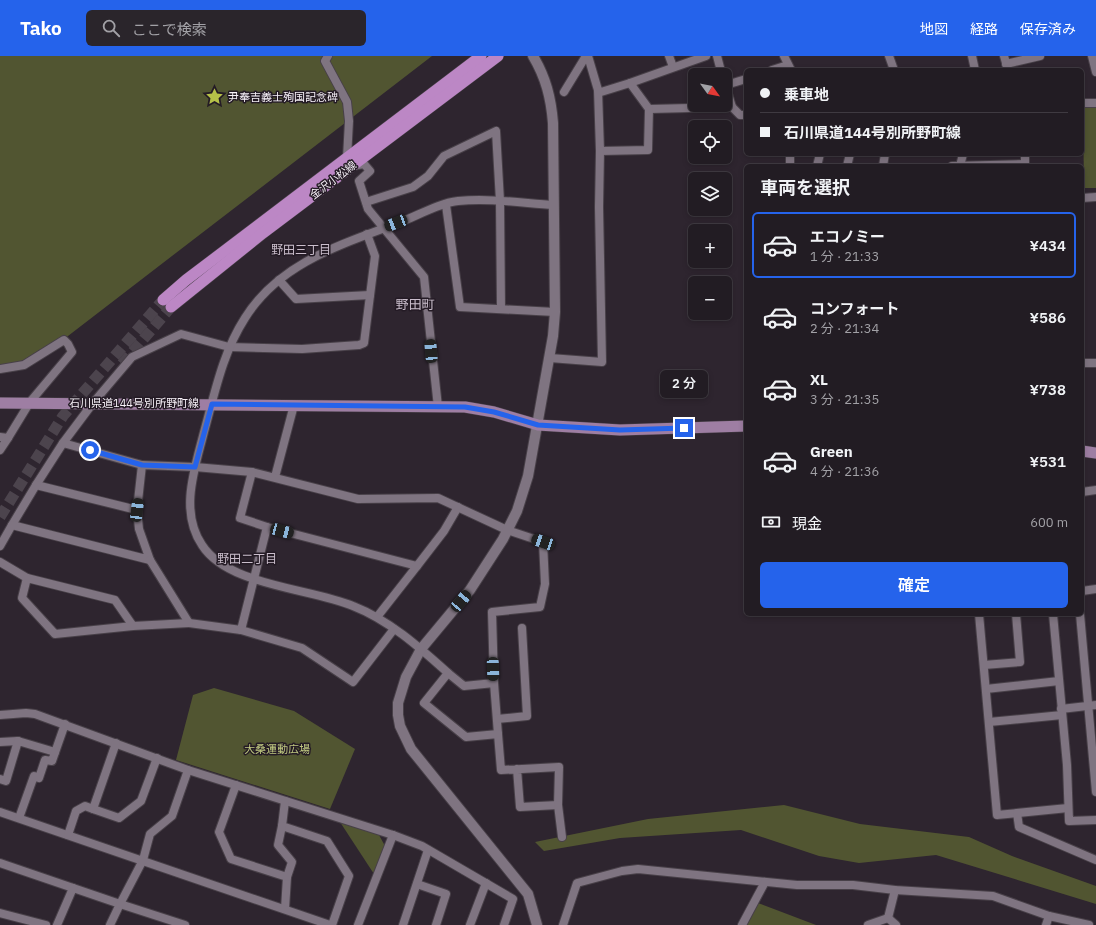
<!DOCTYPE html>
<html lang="ja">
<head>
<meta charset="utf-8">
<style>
	body { margin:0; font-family:"IBM Plex Sans","Noto Sans JP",sans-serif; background:#2a252b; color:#f1f3f6; height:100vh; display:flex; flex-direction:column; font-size:15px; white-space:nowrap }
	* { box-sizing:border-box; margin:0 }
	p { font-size:13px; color:#a2a1a6 }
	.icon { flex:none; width:22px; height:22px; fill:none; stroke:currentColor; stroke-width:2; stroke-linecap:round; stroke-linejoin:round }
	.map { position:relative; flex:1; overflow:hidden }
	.sheet { position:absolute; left:744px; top:108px; width:340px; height:452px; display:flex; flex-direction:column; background:#221c23; border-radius:6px; box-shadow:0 2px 6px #0003,0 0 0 1px #3f3a41 }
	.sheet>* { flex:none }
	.hud { position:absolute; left:744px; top:12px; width:340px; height:88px; border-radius:6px; box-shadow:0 2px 6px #0003,0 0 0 1px #3f3a41; display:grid; align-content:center; height:88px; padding:0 16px; background:#221c23 }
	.needle { width:26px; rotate:123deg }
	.buttons { position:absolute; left:688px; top:12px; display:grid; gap:8px }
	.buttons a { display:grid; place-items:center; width:44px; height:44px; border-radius:6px; background:#221c23; box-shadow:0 2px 6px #0003,0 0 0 1px #3f3a41; font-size:20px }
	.end { position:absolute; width:18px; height:18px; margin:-9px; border:5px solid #2563eb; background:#fff; box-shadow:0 0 0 2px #fff }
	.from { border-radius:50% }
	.bubble { position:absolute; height:28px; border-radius:6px; background:#221c23; box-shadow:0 2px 6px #0003,0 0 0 1px #3f3a41; font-size:13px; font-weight:600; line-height:28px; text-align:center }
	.car { position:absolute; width:12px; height:24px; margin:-12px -6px; border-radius:5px; box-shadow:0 0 3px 1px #0007; background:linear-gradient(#222 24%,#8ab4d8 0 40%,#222 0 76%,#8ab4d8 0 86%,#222 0) }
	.hud b { display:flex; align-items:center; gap:14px; height:38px; font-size:15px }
	.hud b+b { border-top:1px solid #3f3a41 }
	.hud i { width:10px; height:10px; background:#f1f3f6 }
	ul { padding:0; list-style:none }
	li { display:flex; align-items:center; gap:12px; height:66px; margin:0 8px 6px; padding:0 8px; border:2px solid transparent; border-radius:6px }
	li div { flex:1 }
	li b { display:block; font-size:15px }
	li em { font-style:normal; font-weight:600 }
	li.on { border-color:#2563eb }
	li>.icon { width:36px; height:36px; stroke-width:1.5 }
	h2 { padding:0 16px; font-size:18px; line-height:48px }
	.pay { display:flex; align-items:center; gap:10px; height:44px; padding:0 16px; font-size:15px }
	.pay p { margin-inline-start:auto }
	.cta { display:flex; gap:8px; margin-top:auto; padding:8px 16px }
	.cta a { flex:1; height:46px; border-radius:6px; background:#2563eb; color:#fff; font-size:16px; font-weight:600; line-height:46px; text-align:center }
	header { display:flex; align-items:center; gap:24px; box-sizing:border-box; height:56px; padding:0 20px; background:#2563eb; color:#fff }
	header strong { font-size:19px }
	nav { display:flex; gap:22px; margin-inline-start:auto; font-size:14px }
	.search { width:280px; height:36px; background:#2a252b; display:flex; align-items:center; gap:10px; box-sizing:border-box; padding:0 14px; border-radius:6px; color:#a2a1a6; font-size:15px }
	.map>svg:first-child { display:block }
</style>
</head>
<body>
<header>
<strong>Tako</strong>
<div class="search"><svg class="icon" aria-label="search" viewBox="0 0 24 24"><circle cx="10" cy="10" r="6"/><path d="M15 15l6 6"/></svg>ここで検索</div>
<nav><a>地図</a><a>経路</a><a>保存済み</a></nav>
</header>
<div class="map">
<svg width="1096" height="869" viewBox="0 0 1096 869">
	<rect width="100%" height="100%" fill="#2e252f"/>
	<g fill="#515531">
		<path d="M0,0H432L55,290L39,294L5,317L0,315Z"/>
		<path d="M1096,51V132H1084L1083,52Z"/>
		<path d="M214,632L294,655L355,693L330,753L176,704L193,639Z"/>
		<path d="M784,749L860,768L969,781L1012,800L1096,830V848L936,799L859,807L819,800L741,774L620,782L544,795L535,786L648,763Z"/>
		<path d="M340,766L379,779L385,790L374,818Z"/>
		<path d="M758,847L816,869H746Z"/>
	</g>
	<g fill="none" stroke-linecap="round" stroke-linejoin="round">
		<g stroke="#4c444d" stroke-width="11" stroke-dasharray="11 5.5" stroke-linecap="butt">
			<path d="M122,308L171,251"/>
			<path d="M0,461L63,360L163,244"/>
		</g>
		<defs>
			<g id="minor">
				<path d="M328,0L325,5L347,46L349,65L347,102L352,110L364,108L370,115L359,125L368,153L424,221L438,351"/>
				<path d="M588,0L598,34L601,36L630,27"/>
				<path d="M669,0L673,11"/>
				<path d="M706,0L630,27L649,53L732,51"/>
				<path d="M717,0L722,19"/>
				<path d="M784,0L791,14"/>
				<path d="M889,0L894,14"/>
				<path d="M972,0L975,14"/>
				<path d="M1004,0L1008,14"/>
				<path d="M1092,0L1096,16"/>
				<path d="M1006,8L1040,0"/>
				<path d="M772,14L788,9"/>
				<path d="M725,28L732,51L740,59H746"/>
				<path d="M726,29L746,23"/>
				<path d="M598,34L600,95L648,94L649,53"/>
				<path d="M564,36L586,0"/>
				<path d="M1082,47H1096"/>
				<path d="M790,98V110"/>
				<path d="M1025,98V110"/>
				<path d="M817,110L820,98"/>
				<path d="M847,110L850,98"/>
				<path d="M883,110L885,98"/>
				<path d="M952,110L1025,108"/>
				<path d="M960,110L963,98"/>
				<path d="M1082,142L1096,141"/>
				<path d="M366,146L413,131L428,120L444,100L496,75L500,145L501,253"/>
				<path d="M446,149L460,251L555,256"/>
				<path d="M279,224L296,243L370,239"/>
				<path d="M550,302L602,306L599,151L600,95"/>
				<path d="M1082,307H1096"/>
				<path d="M0,313L24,309L64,284L68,288L72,296L30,346L8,382L0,381"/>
				<path d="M63,387L93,347L132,301L181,278L229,291L302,293L359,289L364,287L375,200L367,178"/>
				<path d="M0,394L8,382"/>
				<path d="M275,421L294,349"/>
				<path d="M1082,436L1096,434"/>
				<path d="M137,454L36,429L63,387L142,409"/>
				<path d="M12,469L36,429"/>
				<path d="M267,471L417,510L444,475L458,451"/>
				<path d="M0,490L12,469L150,504L139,473L137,454L142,409L195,411L252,416L358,443L438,442L507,474L543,486L545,528L540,551L492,556L494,627"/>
				<path d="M150,504L189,567L241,574L267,471L240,462L252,416"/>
				<path d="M0,506L27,522"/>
				<path d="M1082,535L1096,533"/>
				<path d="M979,558L997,759L1068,752"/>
				<path d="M1053,558L1067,709L1069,765L1096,764"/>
				<path d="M1080,558L1096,736"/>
				<path d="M377,561L417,510"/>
				<path d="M133,570L55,578L22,542L27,522L115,544L133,570L189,567"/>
				<path d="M241,574L302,592L353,626L394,573"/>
				<path d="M984,609L1020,606L1016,558"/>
				<path d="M448,617L464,630L494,627L498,678"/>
				<path d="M986,633L1059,625"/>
				<path d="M1061,653L1096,649"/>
				<path d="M0,659L26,657L35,658L188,714L393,779L422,790L513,843L504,869"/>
				<path d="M497,663L527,660L522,572"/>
				<path d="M989,666L1062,659"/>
				<path d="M0,686L18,685"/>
				<path d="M517,713L520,751L558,749L559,711L501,714L498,678L466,681L424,647L448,617C419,591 389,564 353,550C310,532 228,530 202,489C179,455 195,412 204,376C215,336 223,296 245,262C280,206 343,188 401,166C419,159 439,147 458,145C490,142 522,147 554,149"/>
				<path d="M0,723L6,725L18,685L55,696"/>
				<path d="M236,729L219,776L231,803L287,821L285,853"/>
				<path d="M285,745L282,770L327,785L349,820L332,869"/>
				<path d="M558,749L562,781"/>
				<path d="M93,753L119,762L141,745L157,702"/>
				<path d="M0,756L330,869"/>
				<path d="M1017,757L1019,771L1096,804"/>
				<path d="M19,762L34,720L39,722L45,704L52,705L65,668"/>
				<path d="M282,770L278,789L292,806L287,821"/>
				<path d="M68,779L76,755L85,750L93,753L116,687"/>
				<path d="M0,807L120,848L110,869"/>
				<path d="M417,828L446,838L436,869"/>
				<path d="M0,857L46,869"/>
				<path d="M888,862L895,834"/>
				<path d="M57,869L73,832"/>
				<path d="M185,869L120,848L143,804L150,778L172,760L188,714"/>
				<path d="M358,869L393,779"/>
				<path d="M403,869L428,794"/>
				<path d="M470,869L486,827"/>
				<path d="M563,869L577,827L622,815L638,813L797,829H853L895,834L993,840L1049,860L1089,869"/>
				<path d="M742,869L765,826"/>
				<path d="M868,869L888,862L896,869"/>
				<path d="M1046,869L1049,860"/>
			</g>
			<path id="tertiary" d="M533,0C546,22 551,42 553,67L555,256L553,280L528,420L517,455L503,483L470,534L421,593L406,621L398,647V659L400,670L411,693L528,838L537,869"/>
			<g id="secondary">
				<path d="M0,347L465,351L494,356L538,369L620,374L746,370"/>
				<path d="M1082,395L1096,397"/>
			</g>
			<g id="primary">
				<path d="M163,244L186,224L481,0"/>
				<path d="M171,251L263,177L498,0"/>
			</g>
		</defs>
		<use href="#minor" stroke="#484048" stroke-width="10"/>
		<use href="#tertiary" stroke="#484048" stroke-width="12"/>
		<use href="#secondary" stroke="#484048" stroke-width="12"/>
		<use href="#primary" stroke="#484048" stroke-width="12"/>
		<use href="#minor" stroke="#7f7481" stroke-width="8"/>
		<use href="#tertiary" stroke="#7f7481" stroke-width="10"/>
		<use href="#secondary" stroke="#9e7ea3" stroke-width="11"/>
		<use href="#primary" stroke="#bc87c5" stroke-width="11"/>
	</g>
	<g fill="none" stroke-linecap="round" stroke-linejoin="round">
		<path stroke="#2563eb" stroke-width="5" d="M90,394L142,409L195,411L212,348L465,351L494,356L538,369L620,374L684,372"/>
	</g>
	<defs>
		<symbol id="sight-bare" viewBox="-9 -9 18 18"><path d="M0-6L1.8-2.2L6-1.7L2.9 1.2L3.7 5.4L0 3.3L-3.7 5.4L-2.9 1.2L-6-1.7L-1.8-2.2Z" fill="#b6c148" stroke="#241b25" stroke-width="2.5" paint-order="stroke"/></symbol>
	</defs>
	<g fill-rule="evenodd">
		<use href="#sight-bare" x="202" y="28" width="25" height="25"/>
	</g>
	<g text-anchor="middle" stroke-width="3" stroke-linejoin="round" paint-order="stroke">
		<g font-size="11" fill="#f7f1f8" stroke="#241b25" text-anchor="start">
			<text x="228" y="45">尹奉吉義士殉国記念碑</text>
		</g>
		<g font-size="11" fill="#f7f1f8" stroke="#241b25">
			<text transform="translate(333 124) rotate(-37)" y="4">金沢小松線</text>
			<text x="134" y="351">石川県道144号別所野町線</text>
		</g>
		<g font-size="11" fill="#bfc880" stroke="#241b25">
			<text x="277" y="697">大桑運動広場</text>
		</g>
		<g font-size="12" fill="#cabecc" stroke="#241b25">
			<text x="301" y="198">野田三丁目</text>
			<text x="247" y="507">野田二丁目</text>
		</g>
		<g font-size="13" fill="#cabecc" stroke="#241b25">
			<text x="415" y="253">野田町</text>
		</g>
	</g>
</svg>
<div class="buttons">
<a><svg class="needle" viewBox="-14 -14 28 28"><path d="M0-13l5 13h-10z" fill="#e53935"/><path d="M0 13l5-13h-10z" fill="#a2a1a6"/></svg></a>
<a><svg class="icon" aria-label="locate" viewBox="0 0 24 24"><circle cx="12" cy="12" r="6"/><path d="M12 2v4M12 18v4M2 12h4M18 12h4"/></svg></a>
<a><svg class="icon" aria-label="layers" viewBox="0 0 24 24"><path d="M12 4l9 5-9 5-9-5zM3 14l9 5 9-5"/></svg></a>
<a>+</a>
<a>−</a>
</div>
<i class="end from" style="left:90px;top:394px"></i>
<i class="end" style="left:684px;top:372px"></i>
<div class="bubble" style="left:660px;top:314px;width:48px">2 分</div>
<i class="car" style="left:396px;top:167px;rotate:249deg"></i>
<i class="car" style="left:431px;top:295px;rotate:355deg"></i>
<i class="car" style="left:137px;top:454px;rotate:7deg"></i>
<i class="car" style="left:282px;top:475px;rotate:105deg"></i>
<i class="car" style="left:543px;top:486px;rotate:289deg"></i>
<i class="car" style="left:461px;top:545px;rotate:40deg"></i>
<i class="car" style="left:493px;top:613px;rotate:178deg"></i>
<div class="hud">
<b><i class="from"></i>乗車地</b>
<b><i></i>石川県道144号別所野町線</b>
</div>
<section class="sheet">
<h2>車両を選択</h2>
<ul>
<li class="on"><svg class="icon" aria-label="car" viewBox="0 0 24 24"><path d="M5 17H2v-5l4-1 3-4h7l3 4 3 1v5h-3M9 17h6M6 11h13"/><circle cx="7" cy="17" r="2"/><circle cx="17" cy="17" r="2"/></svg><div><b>エコノミー</b><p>1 分 · 21:33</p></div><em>¥434</em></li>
<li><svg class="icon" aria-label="car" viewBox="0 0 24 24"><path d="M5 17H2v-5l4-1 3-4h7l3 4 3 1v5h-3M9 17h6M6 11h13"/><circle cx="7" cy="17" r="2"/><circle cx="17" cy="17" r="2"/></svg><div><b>コンフォート</b><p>2 分 · 21:34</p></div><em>¥586</em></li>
<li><svg class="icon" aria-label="car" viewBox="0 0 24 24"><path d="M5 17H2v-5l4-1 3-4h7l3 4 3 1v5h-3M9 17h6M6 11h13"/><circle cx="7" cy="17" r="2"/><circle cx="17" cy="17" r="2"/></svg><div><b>XL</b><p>3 分 · 21:35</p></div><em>¥738</em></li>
<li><svg class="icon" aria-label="car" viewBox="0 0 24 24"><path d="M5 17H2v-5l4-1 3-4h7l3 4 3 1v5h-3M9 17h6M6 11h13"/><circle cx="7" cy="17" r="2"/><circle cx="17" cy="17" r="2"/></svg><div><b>Green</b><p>4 分 · 21:36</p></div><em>¥531</em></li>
</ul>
<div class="pay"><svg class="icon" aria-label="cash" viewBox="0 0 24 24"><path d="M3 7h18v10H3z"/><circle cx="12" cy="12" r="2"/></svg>現金<p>600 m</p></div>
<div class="cta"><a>確定</a></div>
</section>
</div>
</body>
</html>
